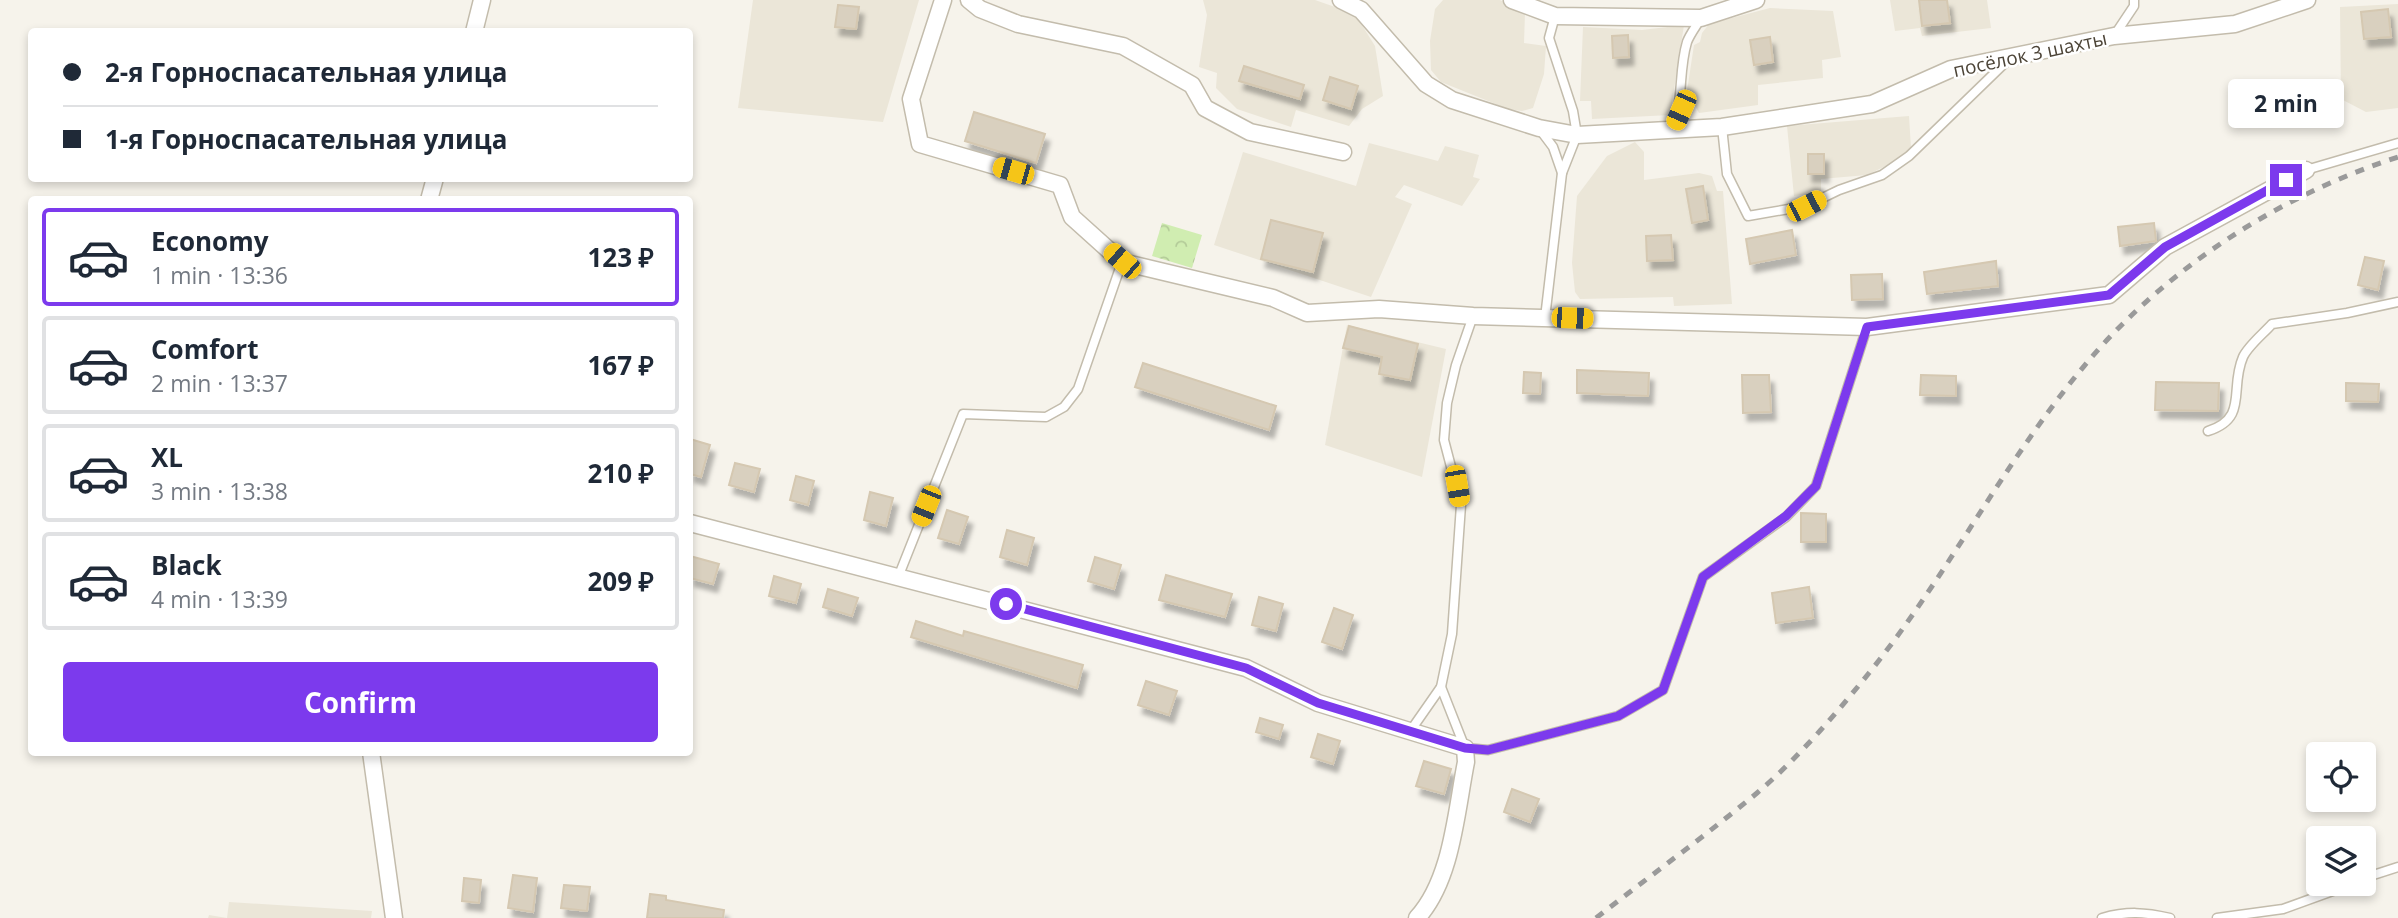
<!DOCTYPE html>
<html lang="en">
<head>
<meta charset="utf-8">
<style>
	body { margin:0; font-family:"Open Sans",sans-serif; background:#f2f2f3; color:#1f2937; height:100vh; display:flex; flex-direction:column; font-size:26px; white-space:nowrap }
	* { box-sizing:border-box; margin:0 }
	p { font-size:23px; color:#747a83 }
	.icon { flex:none; width:38px; height:38px; fill:none; stroke:currentColor; stroke-width:2; stroke-linecap:round; stroke-linejoin:round }
	.map { position:relative; flex:1; overflow:hidden }
	.side { position:absolute; left:28px; top:196px; width:665px; height:560px; display:flex; flex-direction:column; background:#fff; border-radius:7px; box-shadow:0 4px 10px #0003 }
	.side>* { flex:none }
	.banner { position:absolute; left:28px; top:28px; width:665px; height:154px; border-radius:7px; box-shadow:0 4px 10px #0003; display:grid; align-content:center; height:154px; padding:0 35px; background:#fff }
	.controls { position:absolute; left:2306px; top:742px; display:grid; gap:14px }
	.controls a { display:grid; place-items:center; width:70px; height:70px; border-radius:7px; background:#fff; box-shadow:0 4px 10px #0003; font-size:35px }
	.end { position:absolute; width:32px; height:32px; margin:-16px; border:9px solid #7c3aed; background:#fff; box-shadow:0 0 0 4px #fff }
	.from { border-radius:50% }
	.bubble { position:absolute; height:49px; border-radius:7px; background:#fff; box-shadow:0 4px 10px #0003; font-size:23px; font-weight:700; line-height:49px; text-align:center }
	.car { position:absolute; width:21px; height:42px; margin:-21px -10px; border-radius:9px; box-shadow:0 0 5px 2px #0007; background:linear-gradient(#f5c518 24%,#345 0 40%,#f5c518 0 76%,#345 0 86%,#f5c518 0) }
	.banner b { display:flex; align-items:center; gap:24px; height:66px; font-size:26px }
	.banner b+b { border-top:2px solid #e0e1e3 }
	.banner i { width:18px; height:18px; background:#1f2937 }
	ul { padding:12px 0 0; list-style:none }
	li { display:flex; align-items:center; gap:21px; height:98px; margin:0 14px 10px; padding:0 21px; border:4px solid #e0e1e3; border-radius:7px }
	li div { flex:1 }
	li b { display:block; font-size:26px }
	li em { font-style:normal; font-weight:700 }
	li.current { border-color:#7c3aed }
	li>.icon { width:63px; height:63px; stroke-width:1.5 }
	.primary-button { display:flex; gap:14px; margin-top:auto; padding:14px 35px }
	.primary-button a { flex:1; height:80px; border-radius:7px; background:#7c3aed; color:#fff; font-size:28px; font-weight:700; line-height:80px; text-align:center }
	.map>svg:first-child { display:block }
</style>
</head>
<body>
<div class="map">
<svg width="2398" height="918" viewBox="0 0 2398 918">
	<defs>
		<pattern id="park-crowns" width="20" height="18" patternUnits="userSpaceOnUse" patternTransform="scale(1.75)"><rect width="20" height="18" fill="#d0edb1"/><path d="M2 6a3 3 0 1 1 6 0M12 15a3 3 0 1 1 6 0" fill="none" stroke="#b4cc99"/></pattern>
		<filter id="shadow"><feDropShadow dx="4.5" dy="8" stdDeviation="2" flood-color="#0004"/></filter>
	</defs>
	<rect width="100%" height="100%" fill="#f6f3eb"/>
	<g fill="#ebe6d8">
		<path d="M753,0H919L883,122L738,108Z"/>
		<path d="M1203,0H1315L1355,14L1375,46L1383,96L1362,109L1349,126L1296,110L1291,127L1237,109L1216,88L1217,73L1199,67L1207,15Z"/>
		<path d="M1443,0H1500L1525,13L1524,43L1546,46L1544,74L1533,108L1522,111L1508,109L1441,82L1431,70L1430,41L1435,9Z"/>
		<path d="M1890,0H1987L1991,28L1922,36L1920,28L1895,31Z"/>
		<path d="M2398,4V108L2366,112L2341,99L2340,7Z"/>
		<path d="M1770,8L1833,11L1841,57L1822,60L1823,78L1758,85V105L1699,113L1687,91L1694,45L1700,42L1702,33L1709,24Z"/>
		<path d="M1684,25L1670,115L1592,119L1591,101H1580L1583,27L1642,30Z"/>
		<path d="M1909,116L1911,148L1898,160L1867,175L1821,179V192L1794,196L1787,126Z"/>
		<path d="M1635,142L1644,152V180L1699,173L1712,176L1717,191H1723L1732,304L1674,306L1673,297L1580,299L1575,292L1572,263L1577,196L1607,156Z"/>
		<path d="M1369,143L1438,161L1445,146L1479,155L1473,177L1480,179L1462,206L1404,185L1395,197L1412,204L1371,297L1214,245L1243,152L1356,186Z"/>
		<path d="M1347,325L1446,349L1422,477L1325,445Z"/>
		<path d="M229,902L372,911L371,918H208L209,915L227,918Z"/>
	</g>
	<path fill="url(#park-crowns)" d="M1162,223L1202,235L1192,268L1152,256Z"/>
	<g fill="#d9d0bf" stroke="#d5c8b1" stroke-width="2" filter="url(#shadow)">
		<path d="M1919,0H1947L1950,23L1922,26Z"/>
		<path d="M838,5L859,7L856,29L835,27Z"/>
		<path d="M2388,9L2391,37L2364,39L2361,12Z"/>
		<path d="M1628,35L1629,57L1613,58L1612,36Z"/>
		<path d="M1770,37L1773,62L1754,65L1750,40Z"/>
		<path d="M1244,66L1304,85L1300,99L1239,81Z"/>
		<path d="M1330,77L1358,86L1351,109L1323,100Z"/>
		<path d="M974,112L1045,134L1036,163L965,141Z"/>
		<rect x="1808" y="154" width="16" height="20"/>
		<path d="M1703,186L1708,220L1692,223L1686,189Z"/>
		<path d="M1271,220L1323,233L1313,272L1261,259Z"/>
		<path d="M2154,223L2156,241L2120,246L2118,227Z"/>
		<path d="M1792,230L1796,255L1750,264L1746,239Z"/>
		<path d="M1671,235L1673,260L1647,261L1646,236Z"/>
		<path d="M2365,257L2384,261L2378,290L2358,285Z"/>
		<path d="M1996,261L1998,286L1927,294L1924,272Z"/>
		<path d="M1882,274L1883,299L1852,300L1851,275Z"/>
		<path d="M1349,326L1418,344L1410,380L1379,374L1382,357L1343,348Z"/>
		<path d="M1143,363L1276,406L1269,430L1135,387Z"/>
		<path d="M1577,370L1649,373L1648,396L1577,393Z"/>
		<path d="M1524,372L1541,373L1540,394L1523,393Z"/>
		<path d="M1742,375H1769L1771,412L1743,413Z"/>
		<path d="M1921,375L1956,376V396L1920,395Z"/>
		<path d="M2156,382L2219,383L2218,411L2155,410Z"/>
		<path d="M2346,383L2379,384L2378,402L2346,401Z"/>
		<path d="M690,439L710,445L701,477L690,474Z"/>
		<path d="M735,463L760,469L754,492L729,485Z"/>
		<path d="M796,476L814,481L808,505L790,500Z"/>
		<path d="M870,492L893,498L886,526L864,520Z"/>
		<path d="M947,510L968,517L959,544L938,538Z"/>
		<path d="M1801,513L1826,514V542H1801Z"/>
		<path d="M1007,530L1034,538L1027,565L1000,557Z"/>
		<path d="M690,556L719,564L713,584L690,578Z"/>
		<path d="M1095,557L1121,565L1114,589L1088,581Z"/>
		<path d="M1166,575L1232,594L1225,617L1159,600Z"/>
		<path d="M774,576L801,584L796,603L769,596Z"/>
		<path d="M1809,587L1813,618L1776,623L1772,593Z"/>
		<path d="M828,589L858,598L852,616L823,607Z"/>
		<path d="M1259,597L1283,604L1276,631L1252,625Z"/>
		<path d="M1334,608L1353,615L1342,649L1322,642Z"/>
		<path d="M916,621L963,636L964,631L1083,665L1077,688L911,637Z"/>
		<path d="M1146,681L1177,691L1169,715L1138,705Z"/>
		<path d="M1260,718L1283,725L1279,739L1256,732Z"/>
		<path d="M1318,734L1340,741L1333,764L1311,757Z"/>
		<path d="M1424,761L1451,769L1444,794L1416,786Z"/>
		<path d="M1512,789L1539,799L1530,822L1504,812Z"/>
		<path d="M513,875L537,878L533,912L508,908Z"/>
		<path d="M464,878L481,880L479,903L462,901Z"/>
		<path d="M564,885L590,887L587,911L561,908Z"/>
		<path d="M650,894L666,896V900L724,910L723,918H647Z"/>
	</g>
	<g fill="none" stroke-linecap="round" stroke-linejoin="round">
		<defs>
			<g id="lane">
				<path d="M1555,16L1549,38L1573,111L1577,135L1562,173"/>
				<path d="M2114,36L2134,6V0"/>
				<path d="M1722,127L1727,174L1748,216L1806,206L1839,190L1882,175L1909,156L2008,60"/>
				<path d="M1672,130C1684,102 1678,72 1687,42C1690,34 1697,25 1701,18"/>
				<path d="M1541,131L1553,147L1562,173L1545,318"/>
				<path d="M2306,170L2398,143"/>
				<path d="M1473,316L1456,365L1447,403L1444,440L1461,505L1452,634L1441,687L1465,748L1488,750L1618,716L1663,690L1703,577L1786,517L1816,486L1867,327"/>
				<path d="M2208,431C2249,418 2229,389 2243,357C2248,346 2263,334 2272,324L2347,313L2398,302"/>
				<path d="M899,575L963,414L1046,417L1064,407L1078,389L1122,262"/>
				<path d="M1411,730L1441,687"/>
				<path d="M2364,878L2398,867"/>
				<path d="M2102,918C2127,911 2145,912 2170,918"/>
				<path d="M2217,918L2283,909L2352,884"/>
			</g>
			<g id="street">
				<path d="M943,0L911,99L920,144L1060,185L1072,217L1122,262L1273,298L1307,313L1379,309L1473,316L1867,327L2109,295L2165,247L2306,170"/>
				<path d="M969,0L980,9L1018,24L1123,46L1192,85L1205,108L1250,132L1343,152"/>
				<path d="M1341,0L1361,10L1426,84L1452,100L1539,128L1577,135L1722,127L1872,104L1951,69L2114,36L2235,24L2307,0"/>
				<path d="M1512,0L1555,16L1701,18L1756,0"/>
				<path d="M474,32L482,0"/>
				<path d="M429,200L435,178"/>
				<path d="M690,523L1246,668L1318,703L1465,748L1466,762C1456,812 1452,880 1417,918"/>
				<path d="M371,752L394,918"/>
			</g>
		</defs>
		<use href="#lane" stroke="#c3bcac" stroke-width="11"/>
		<use href="#street" stroke="#c3bcac" stroke-width="19"/>
		<use href="#lane" stroke="#fff" stroke-width="8"/>
		<use href="#street" stroke="#fff" stroke-width="16"/>
		<path stroke="#9a9a9a" stroke-width="5" stroke-dasharray="9 9" stroke-linecap="butt" d="M1596,918C1650,876 1705,836 1757,793C1798,758 1835,715 1869,673C1949,574 2007,456 2090,359C2170,266 2281,195 2398,157"/>
	</g>
	<g fill="none" stroke-linecap="round" stroke-linejoin="round">
		<path stroke="#7c3aed" stroke-width="9" d="M1006,604L1246,668L1318,703L1465,748L1488,750L1618,716L1663,690L1703,577L1786,516L1816,486L1867,327L2109,295L2165,247L2286,180"/>
	</g>
	<g text-anchor="middle" stroke-width="5" stroke-linejoin="round" paint-order="stroke">
		<g font-size="19" fill="#4c4437" stroke="#fff">
			<text transform="translate(2030 54) rotate(-12)" y="7">посёлок 3 шахты</text>
		</g>
	</g>
</svg>
<div class="controls">
<a><svg class="icon" aria-label="locate" viewBox="0 0 24 24"><circle cx="12" cy="12" r="6"/><path d="M12 2v4M12 18v4M2 12h4M18 12h4"/></svg></a>
<a><svg class="icon" aria-label="layers" viewBox="0 0 24 24"><path d="M12 4l9 5-9 5-9-5zM3 14l9 5 9-5"/></svg></a>
</div>
<i class="end from" style="left:1006px;top:604px"></i>
<i class="end" style="left:2286px;top:180px"></i>
<div class="bubble" style="left:2228px;top:79px;width:116px">2 min</div>
<i class="car" style="left:1681px;top:110px;rotate:204deg"></i>
<i class="car" style="left:1013px;top:171px;rotate:286deg"></i>
<i class="car" style="left:1806px;top:206px;rotate:63deg"></i>
<i class="car" style="left:1122px;top:261px;rotate:311deg"></i>
<i class="car" style="left:1572px;top:318px;rotate:92deg"></i>
<i class="car" style="left:1457px;top:486px;rotate:170deg"></i>
<i class="car" style="left:926px;top:506px;rotate:202deg"></i>
<div class="banner">
<b><i class="from"></i>2-я Горноспасательная улица</b>
<b><i></i>1-я Горноспасательная улица</b>
</div>
<section class="side">
<ul>
<li class="current"><svg class="icon" aria-label="car" viewBox="0 0 24 24"><path d="M5 17H2v-5l4-1 3-4h7l3 4 3 1v5h-3M9 17h6M6 11h13"/><circle cx="7" cy="17" r="2"/><circle cx="17" cy="17" r="2"/></svg><div><b>Economy</b><p>1 min · 13:36</p></div><em>123 ₽</em></li>
<li><svg class="icon" aria-label="car" viewBox="0 0 24 24"><path d="M5 17H2v-5l4-1 3-4h7l3 4 3 1v5h-3M9 17h6M6 11h13"/><circle cx="7" cy="17" r="2"/><circle cx="17" cy="17" r="2"/></svg><div><b>Comfort</b><p>2 min · 13:37</p></div><em>167 ₽</em></li>
<li><svg class="icon" aria-label="car" viewBox="0 0 24 24"><path d="M5 17H2v-5l4-1 3-4h7l3 4 3 1v5h-3M9 17h6M6 11h13"/><circle cx="7" cy="17" r="2"/><circle cx="17" cy="17" r="2"/></svg><div><b>XL</b><p>3 min · 13:38</p></div><em>210 ₽</em></li>
<li><svg class="icon" aria-label="car" viewBox="0 0 24 24"><path d="M5 17H2v-5l4-1 3-4h7l3 4 3 1v5h-3M9 17h6M6 11h13"/><circle cx="7" cy="17" r="2"/><circle cx="17" cy="17" r="2"/></svg><div><b>Black</b><p>4 min · 13:39</p></div><em>209 ₽</em></li>
</ul>
<div class="primary-button"><a>Confirm</a></div>
</section>
</div>
</body>
</html>
